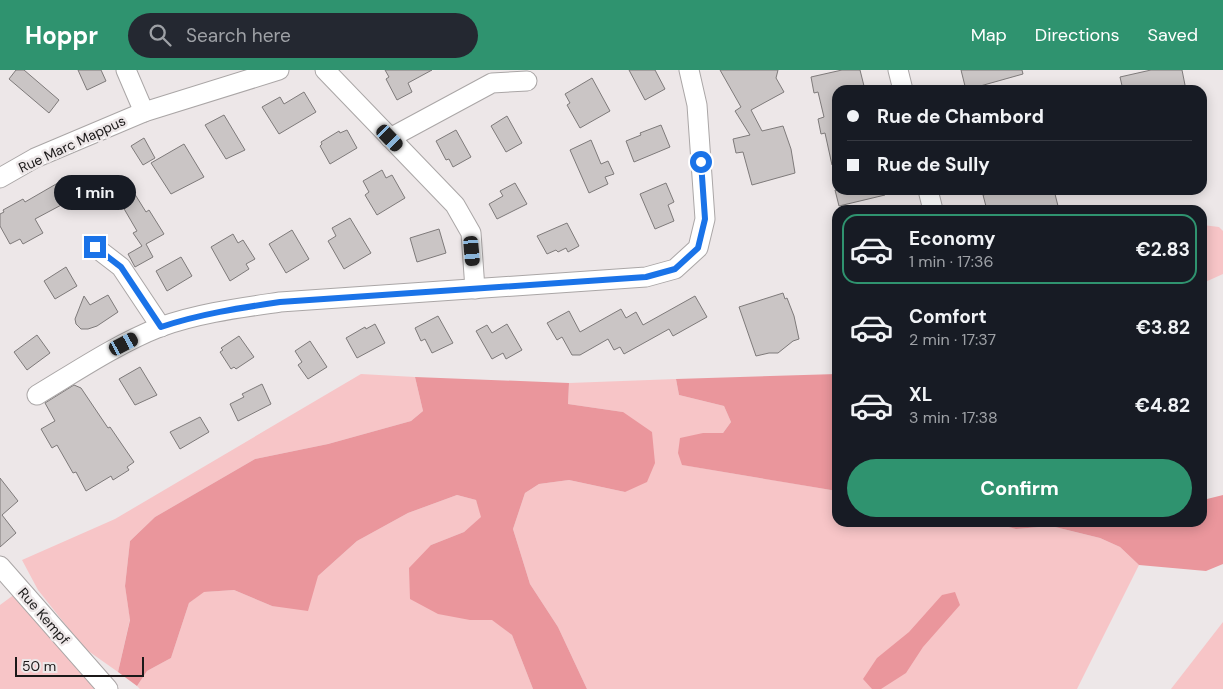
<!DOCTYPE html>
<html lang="en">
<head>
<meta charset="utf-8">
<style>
	body { margin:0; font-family:"DM Sans",sans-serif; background:#242831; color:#f1f3f6; height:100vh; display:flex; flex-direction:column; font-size:19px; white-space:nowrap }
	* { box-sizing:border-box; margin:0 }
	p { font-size:16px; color:#9ea1a6 }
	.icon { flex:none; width:28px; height:28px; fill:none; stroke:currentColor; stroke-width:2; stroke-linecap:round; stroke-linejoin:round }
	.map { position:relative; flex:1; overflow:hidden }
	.side { position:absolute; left:832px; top:135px; width:375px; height:322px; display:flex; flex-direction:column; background:#171b24; border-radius:15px; box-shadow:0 2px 12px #0003 }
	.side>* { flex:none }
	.banner { position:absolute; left:832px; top:15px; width:375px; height:110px; border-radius:15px; box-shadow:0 2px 12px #0003; display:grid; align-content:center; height:110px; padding:0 15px; background:#171b24 }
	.scale { position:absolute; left:15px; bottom:12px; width:129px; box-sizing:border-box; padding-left:5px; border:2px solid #1b1919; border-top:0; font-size:14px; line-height:18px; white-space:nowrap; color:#1b1919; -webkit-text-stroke:4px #ede7e8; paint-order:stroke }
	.end { position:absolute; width:22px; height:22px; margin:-11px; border:6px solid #1a73e8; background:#fff; box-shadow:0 0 0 2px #fff }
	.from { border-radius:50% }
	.bubble { position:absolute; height:35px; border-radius:18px; background:#171b24; box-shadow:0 2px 12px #0003; font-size:16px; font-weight:700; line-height:35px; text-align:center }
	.car { position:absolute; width:15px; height:30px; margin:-15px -8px; border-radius:6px; box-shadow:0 0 4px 1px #0007; background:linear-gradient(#222 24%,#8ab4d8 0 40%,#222 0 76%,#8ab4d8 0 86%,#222 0) }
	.banner b { display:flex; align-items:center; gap:18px; height:48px; font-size:19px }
	.banner b+b { border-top:1px solid #363941 }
	.banner i { width:12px; height:12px; background:#f1f3f6 }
	ul { padding:9px 0 0; list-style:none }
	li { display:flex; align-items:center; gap:15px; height:70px; margin:0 10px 8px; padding:0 5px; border:2px solid transparent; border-radius:15px }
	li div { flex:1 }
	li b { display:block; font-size:19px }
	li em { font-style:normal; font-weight:700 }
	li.active { border-color:#2f936f }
	li>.icon { width:45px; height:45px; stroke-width:1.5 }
	.button { display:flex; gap:10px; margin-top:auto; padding:10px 15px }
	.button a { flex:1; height:58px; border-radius:30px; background:#2f936f; color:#fff; font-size:20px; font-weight:700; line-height:58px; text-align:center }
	header { display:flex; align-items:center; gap:30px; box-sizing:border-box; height:70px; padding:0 25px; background:#2f936f; color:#fff }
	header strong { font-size:24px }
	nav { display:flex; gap:28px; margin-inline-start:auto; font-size:18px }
	.search { width:350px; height:45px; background:#242831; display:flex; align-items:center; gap:12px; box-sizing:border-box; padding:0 18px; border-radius:28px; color:#9ea1a6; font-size:19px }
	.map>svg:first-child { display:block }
</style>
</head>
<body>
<header>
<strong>Hoppr</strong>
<div class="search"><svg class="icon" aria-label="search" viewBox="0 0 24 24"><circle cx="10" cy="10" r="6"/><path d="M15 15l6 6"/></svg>Search here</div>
<nav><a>Map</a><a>Directions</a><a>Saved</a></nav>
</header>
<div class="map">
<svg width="1223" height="619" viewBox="0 0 1223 619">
	<rect width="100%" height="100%" fill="#ede7e8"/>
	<g fill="#f7c5c7">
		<path d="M1203,155L1219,157L1223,161V204L1203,213Z"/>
		<path d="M361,304L415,307L423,341L411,351L328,374L255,389L155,447L130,471L125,516L130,549L118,602L84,578L38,520L22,490L115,449Z"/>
		<path d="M676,309L679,325L724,336L731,352L723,363H703L683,395L837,421L838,452H995L1016,459L1051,456L1100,468L1120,477L1139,495L1077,619H587L558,557L530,514L513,459L525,423L539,414L569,410L625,422L623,342L568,334L569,313Z"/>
		<path d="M457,425L476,430L482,447L464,462L431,475L470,550L492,549L512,565L533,619H140L137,616L147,601L171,588L189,533L203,522L234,520L272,536L318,506L357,471L408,443Z"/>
		<path d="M15,524L99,619H0V535Z"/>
		<path d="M1223,552V619H1171Z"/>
	</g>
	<g fill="#ea969c">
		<path d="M837,304V421L682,395L678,383L680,368L703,363H723L731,352L724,336L679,325L676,309Z"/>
		<path d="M415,307L569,313L568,334L623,342L652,362L655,393L647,412L625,422L569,410L539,414L525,423L513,459L530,514L558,557L587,619H533L512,565L492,550H470L438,544L410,529L409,498L431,475L464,462L481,447L476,430L457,425L408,443L357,471L318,506L308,541L272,536L234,520L204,522L189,533L171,588L147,601L137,616L118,602L130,550L125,516L130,471L155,447L255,389L328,374L411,351L423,341Z"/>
		<path d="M1223,425V494L1206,501L1139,495L1120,477L1100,468L1051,456L1016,459L995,453L1202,452L1203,430Z"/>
		<path d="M955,522L960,535L923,577L906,603L881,619H872L863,609L877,588L909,562L942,525Z"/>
	</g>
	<g fill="#cac5c5" stroke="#7e7a7a">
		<path d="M16,0H24L59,30L49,43L9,9Z"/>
		<path d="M78,0H101L106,11L87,20Z"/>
		<path d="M385,0H432L408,13L412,22L397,30L386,9L389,7Z"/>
		<path d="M629,0H655L665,19L645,30Z"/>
		<path d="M720,0H778L776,8L784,22L751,40L762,61L783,56L791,79L795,103L752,115L743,82L736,83L733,69L750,65L735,41L741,37Z"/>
		<path d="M842,0H860L865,20H838V94L832,95L825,63L821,64L818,49L824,47L818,22L814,23L811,7Z"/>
		<path d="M961,0H1022L1023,4L966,20Z"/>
		<path d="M1151,0H1182L1186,20H1123L1120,7Z"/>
		<path d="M592,8L610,41L580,58L567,35L570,33L565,24Z"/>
		<path d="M304,22L316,42L279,64L262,37L280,27L284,34Z"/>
		<path d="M224,45L245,80L226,89L205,55Z"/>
		<path d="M507,46L522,73L506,82L491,56Z"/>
		<path d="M661,55L670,77L634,92L626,71L641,65L640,63Z"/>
		<path d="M347,60L357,78L330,94L320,76L322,74L321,72L339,61L340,63Z"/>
		<path d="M456,60L471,87L453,97L449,89L446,90L436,71Z"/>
		<path d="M144,68L155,88L143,95L131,76Z"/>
		<path d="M591,70L601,94L608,91L614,104L605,107L608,114L589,123L570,80Z"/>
		<path d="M184,74L204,107L171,124L151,93Z"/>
		<path d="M382,100L386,108L392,105L405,128L377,145L365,125L369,122L363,111Z"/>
		<path d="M70,106L83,128L68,137L65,133L35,149L43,163L23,174L20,169L10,174L0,156V144L4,142L3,140L23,129L25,132Z"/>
		<path d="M126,110L146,142L149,140L164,164L146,174L153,187L135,197L128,184L142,176L133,163L137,161L116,125Z"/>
		<path d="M515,113L527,134L497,149L489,134L503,126L500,121Z"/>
		<path d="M666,113L674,132L668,135L674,151L655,159L640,124Z"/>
		<path d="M835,120H884L885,125L839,136Z"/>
		<path d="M1005,120H1054L1059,140H987L983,125Z"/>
		<path d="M350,148L371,183L344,199L328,171L336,166L332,158Z"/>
		<path d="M567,153L579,176L568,182L566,178L558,182L556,180L547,184L537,166Z"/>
		<path d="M439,159L446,183L417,192L410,168Z"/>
		<path d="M292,160L309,189L286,203L269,174Z"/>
		<path d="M233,164L238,173L243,170L255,189L246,194L249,199L230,211L211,177Z"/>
		<path d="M181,187L192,206L167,221L156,201Z"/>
		<path d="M66,197L77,216L55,229L44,211Z"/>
		<path d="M783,223L785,229L787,228L794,246L799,269L793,271L778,283H769L756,286L739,237Z"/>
		<path d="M108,225L118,242L97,256L88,259H81L76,254L75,249L84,226L90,235Z"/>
		<path d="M695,226L707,247L673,266L669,259L624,284L620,277L614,280L608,269L580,285H572L562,267L557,270L547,253L569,241L580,262L621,239L626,248L636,242L643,255Z"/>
		<path d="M438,246L453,273L432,283L425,269L421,271L415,258Z"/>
		<path d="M375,254L385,273L357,288L346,268L365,257L366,259Z"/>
		<path d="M507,254L522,280L506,289L503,283L492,289L476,261L487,255L492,263Z"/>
		<path d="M37,265L50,283L27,300L14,282Z"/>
		<path d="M239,266L254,287L236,299L234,297L231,299L220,282L223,280L221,278Z"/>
		<path d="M310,271L327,297L308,309L298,295L302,292L295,281Z"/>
		<path d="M140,297L157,325L135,335L119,309Z"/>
		<path d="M262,314L271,334L238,351L230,334L244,327L242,324Z"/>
		<path d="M74,315L81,318L108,358L110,357L134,392L127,397L129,400L113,410L111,406L86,421L76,402L73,403L57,375L52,378L41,359L55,351L45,333Z"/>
		<path d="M200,347L209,362L180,379L170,362Z"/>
		<path d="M0,408L18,431L2,445L16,463L0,477Z"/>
	</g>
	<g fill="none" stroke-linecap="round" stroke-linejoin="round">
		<defs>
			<g id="minor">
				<path d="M126,0L144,42"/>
				<path d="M325,0L455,135L471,163L475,219"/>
				<path d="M898,0L903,20"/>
				<path d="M390,68L492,13L527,11"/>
				<path d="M0,108L35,88L144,42L279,0"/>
				<path d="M928,120L933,140"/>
				<path d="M95,177L121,197L161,257"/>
				<path d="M37,325C77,301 117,274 160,257C199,243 239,238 280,232L646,207L675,199L698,178L705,149L697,35L689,0"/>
				<path d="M0,496L108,619"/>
			</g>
		</defs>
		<use href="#minor" stroke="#aaa6a6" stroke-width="21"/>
		<use href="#minor" stroke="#fff" stroke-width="19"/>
	</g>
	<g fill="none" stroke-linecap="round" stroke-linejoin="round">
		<path stroke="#1a73e8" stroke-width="6" d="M95,177L121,197L161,257C200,244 239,238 280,232L646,207L675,199L698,178L705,149L701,92"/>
	</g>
	<g text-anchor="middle" stroke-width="5" stroke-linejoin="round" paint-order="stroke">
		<g font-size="14" fill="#1b1919" stroke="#ede7e8">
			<text transform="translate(72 74) rotate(-25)" y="5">Rue Marc Mappus</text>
			<text transform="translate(44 546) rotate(49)" y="5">Rue Kempf</text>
		</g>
	</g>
</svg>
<div class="scale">50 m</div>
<i class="end from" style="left:701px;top:92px"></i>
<i class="end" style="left:95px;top:177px"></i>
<div class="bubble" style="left:54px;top:105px;width:82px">1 min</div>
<i class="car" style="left:390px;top:68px;rotate:136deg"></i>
<i class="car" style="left:472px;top:181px;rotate:175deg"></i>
<i class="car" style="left:124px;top:274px;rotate:62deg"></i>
<div class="banner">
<b><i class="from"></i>Rue de Chambord</b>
<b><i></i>Rue de Sully</b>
</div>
<section class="side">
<ul>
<li class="active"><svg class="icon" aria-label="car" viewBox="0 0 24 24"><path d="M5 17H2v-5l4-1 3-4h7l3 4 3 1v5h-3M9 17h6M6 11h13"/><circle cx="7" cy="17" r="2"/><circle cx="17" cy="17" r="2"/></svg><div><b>Economy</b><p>1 min · 17:36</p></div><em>€2.83</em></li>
<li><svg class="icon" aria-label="car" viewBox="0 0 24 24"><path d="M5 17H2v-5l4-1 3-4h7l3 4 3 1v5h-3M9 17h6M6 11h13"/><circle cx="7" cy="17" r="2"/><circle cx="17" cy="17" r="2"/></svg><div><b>Comfort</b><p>2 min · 17:37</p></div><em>€3.82</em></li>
<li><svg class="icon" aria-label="car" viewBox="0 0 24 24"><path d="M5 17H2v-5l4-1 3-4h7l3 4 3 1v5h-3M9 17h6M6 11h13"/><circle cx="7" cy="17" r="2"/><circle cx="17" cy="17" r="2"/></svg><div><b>XL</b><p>3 min · 17:38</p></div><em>€4.82</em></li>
</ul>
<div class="button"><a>Confirm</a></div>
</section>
</div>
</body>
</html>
